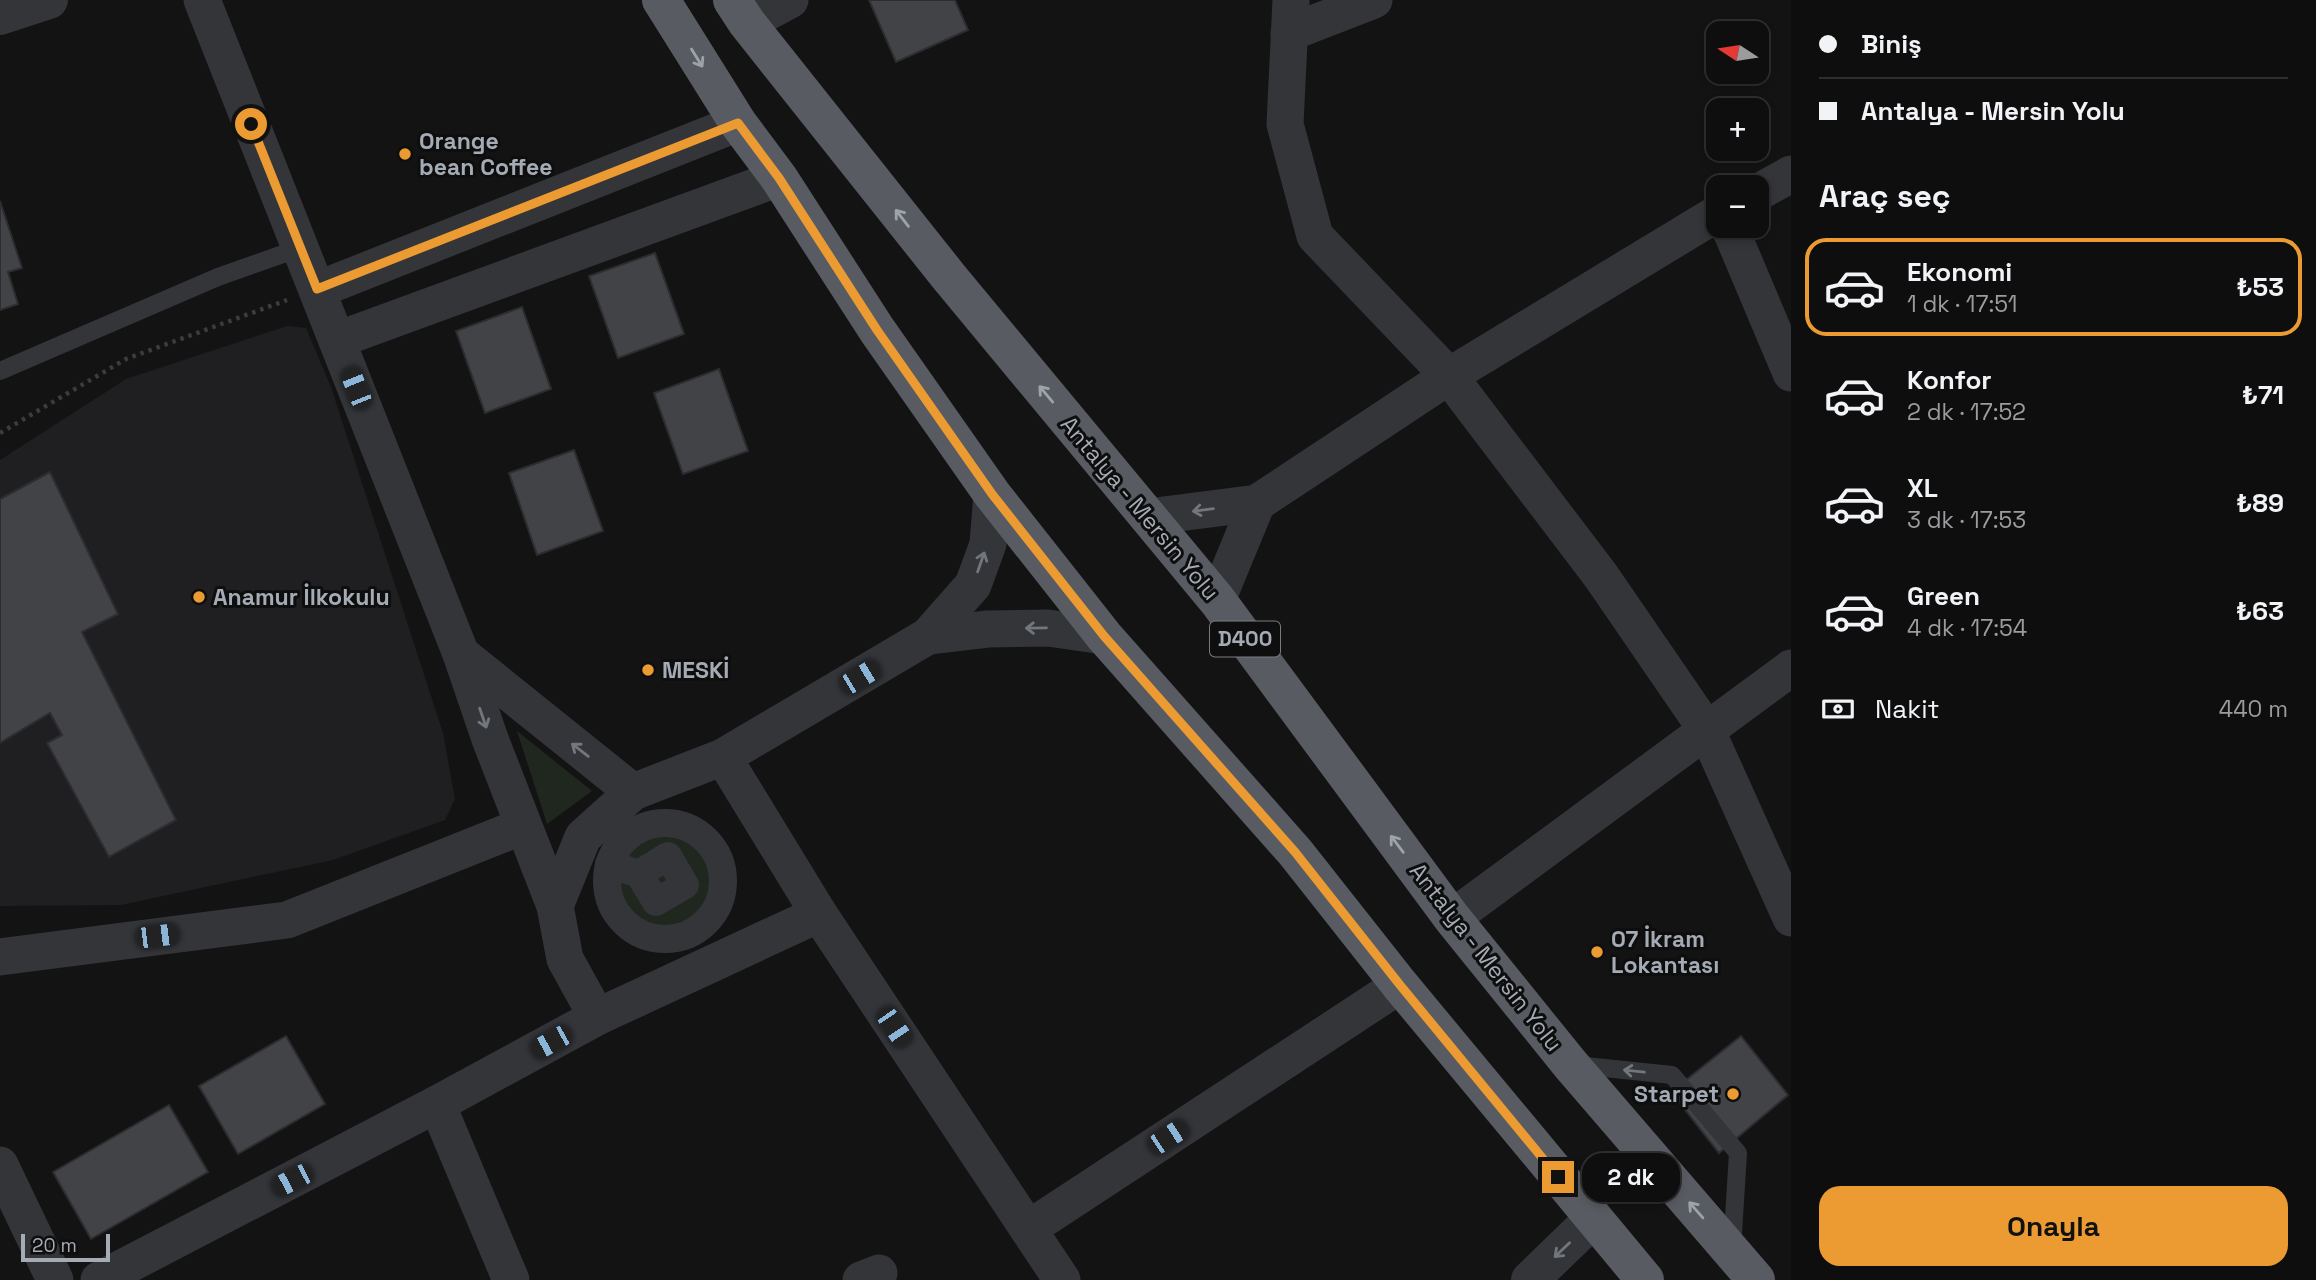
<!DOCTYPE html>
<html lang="tr">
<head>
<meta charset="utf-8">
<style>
	body { margin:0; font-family:"Space Grotesk",sans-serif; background:#1c1c1d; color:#f1f3f6; height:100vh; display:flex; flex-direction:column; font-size:26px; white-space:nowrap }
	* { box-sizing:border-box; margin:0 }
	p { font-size:23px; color:#9b9c9e }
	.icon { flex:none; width:38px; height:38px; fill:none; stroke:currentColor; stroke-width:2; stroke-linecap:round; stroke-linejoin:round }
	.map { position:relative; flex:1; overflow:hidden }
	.panel { display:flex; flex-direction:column; background:#0e0e0f; width:525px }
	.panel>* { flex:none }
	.top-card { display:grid; align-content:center; height:154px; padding:0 28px; background:#0e0e0f }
	.needle { width:46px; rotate:282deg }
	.fabs { position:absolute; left:1706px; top:21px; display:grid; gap:14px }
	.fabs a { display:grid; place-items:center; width:63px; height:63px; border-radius:14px; background:#0e0e0f; box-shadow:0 4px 10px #0003,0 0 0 2px #2e2e2f; font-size:35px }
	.scale { position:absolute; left:21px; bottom:18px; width:89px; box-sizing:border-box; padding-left:7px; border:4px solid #a5abb4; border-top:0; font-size:19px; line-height:24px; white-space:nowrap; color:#a5abb4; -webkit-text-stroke:5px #0e0e0f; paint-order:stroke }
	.end { position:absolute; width:32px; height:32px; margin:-16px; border:9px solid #ec9b33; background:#111; box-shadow:0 0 0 4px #111 }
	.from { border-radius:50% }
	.bubble { position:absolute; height:49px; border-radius:21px; background:#0e0e0f; box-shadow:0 4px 10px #0003,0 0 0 2px #2e2e2f; font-size:23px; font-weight:600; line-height:49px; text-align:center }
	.car { position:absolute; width:21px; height:42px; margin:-21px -10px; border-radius:9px; box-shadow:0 0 5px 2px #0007; background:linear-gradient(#222 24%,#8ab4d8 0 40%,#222 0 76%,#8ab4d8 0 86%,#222 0) }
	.top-card b { display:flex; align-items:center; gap:24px; height:66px; font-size:26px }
	.top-card b+b { border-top:2px solid #2e2e2f }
	.top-card i { width:18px; height:18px; background:#f1f3f6 }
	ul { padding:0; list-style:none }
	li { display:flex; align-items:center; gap:21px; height:98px; margin:0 14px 10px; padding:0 14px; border:4px solid transparent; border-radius:21px }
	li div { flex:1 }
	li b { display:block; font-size:26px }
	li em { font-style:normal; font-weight:600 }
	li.on { border-color:#ec9b33 }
	li>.icon { width:63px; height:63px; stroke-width:1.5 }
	h2 { padding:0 28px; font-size:32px; line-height:84px }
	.pay { display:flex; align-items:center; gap:18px; height:77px; padding:0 28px; font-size:26px }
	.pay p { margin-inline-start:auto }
	.primary-button { display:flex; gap:14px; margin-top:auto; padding:14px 28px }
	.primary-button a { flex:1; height:80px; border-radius:21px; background:#ec9b33; color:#111; font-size:28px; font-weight:600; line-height:80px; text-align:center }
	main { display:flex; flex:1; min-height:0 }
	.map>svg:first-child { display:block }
</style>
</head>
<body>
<main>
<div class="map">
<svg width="1791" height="1280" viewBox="0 0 1791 1280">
	<rect width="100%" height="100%" fill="#131314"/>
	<path fill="#1f1f21" d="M287,326L306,328L331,387L443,733L455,799L445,820L333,860L121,905L0,906V460L126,379Z"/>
	<g fill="#1f271f">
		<path d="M517,731L592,791L547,824Z"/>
		<circle cx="665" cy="882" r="50"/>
	</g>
	<g fill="#424347" stroke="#2d2d30" stroke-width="2">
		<path d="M869,0H955L968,30L896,62Z"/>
		<path d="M0,201L22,268L8,272L18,304L0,310Z"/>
		<path d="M655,253L684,334L618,358L589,276Z"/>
		<path d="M522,307L551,389L485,413L456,331Z"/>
		<path d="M719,369L748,451L683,474L654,393Z"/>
		<path d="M574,450L603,531L537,555L509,473Z"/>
		<path d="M50,472L118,614L82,632L176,820L109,857L47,743L62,735L50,713L0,743V499Z"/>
		<path d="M286,1036L325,1104L238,1154L199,1086Z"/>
		<path d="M1741,1036L1788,1095L1719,1153L1671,1092Z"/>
		<path d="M169,1105L208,1172L91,1239L53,1172Z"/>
	</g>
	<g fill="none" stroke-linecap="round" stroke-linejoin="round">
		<path stroke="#3a3c40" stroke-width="4.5" stroke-dasharray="3.5 5" stroke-linecap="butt" d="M0,433L126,359L287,300"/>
		<g stroke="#343539" stroke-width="18">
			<path d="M0,371L218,277L300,248"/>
			<path d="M1576,1065L1672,1075L1738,1153L1732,1249"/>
		</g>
		<g stroke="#343539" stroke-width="28">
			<circle cx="665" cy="881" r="58"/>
			<path d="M609,864L639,874L656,902L685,885L668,856L639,874"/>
		</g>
		<g stroke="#343539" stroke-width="37">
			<path d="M202,0L461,654L490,739L555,906"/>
			<path d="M1291,0L1285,124L1315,236L1449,376L1601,576L1706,729L1791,918"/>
			<path d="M747,23L790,0"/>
			<path d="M1289,33L1374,0"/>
			<path d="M1757,193L1791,174"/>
			<path d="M1729,226L1791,373"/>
			<path d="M317,290L738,123"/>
			<path d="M337,340L779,178"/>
			<path d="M1148,517L1257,503L1449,376L1718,213"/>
			<path d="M1217,600L1257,503"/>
			<path d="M928,636L988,629L1048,628L1104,636"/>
			<path d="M461,654L633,792"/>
			<path d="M723,757L819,914L1062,1280"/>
			<path d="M1452,918L1791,668"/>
			<path d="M0,957L287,920L523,826"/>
			<path d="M597,1017L565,959L555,906L583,837L633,792L723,757L928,636L973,585L988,544L992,494"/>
			<path d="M437,1104L511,1280"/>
			<path d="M0,1165L55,1280"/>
			<path d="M1028,1229L1400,985"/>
			<path d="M99,1280L437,1104L597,1017L819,914"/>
			<path d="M861,1280L879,1273"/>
		</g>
		<g stroke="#343539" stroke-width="38">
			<path d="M0,16L49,0"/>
			<path d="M1530,1280L1593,1219"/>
		</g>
		<g stroke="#585b61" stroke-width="38">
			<path d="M661,0L738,123L779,178L877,330L992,494L1104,636L1295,852L1400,985L1645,1280"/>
			<path d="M732,0L747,23L949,277L1217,600L1452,918L1570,1064L1756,1280"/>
		</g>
	</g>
	<defs><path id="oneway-shaft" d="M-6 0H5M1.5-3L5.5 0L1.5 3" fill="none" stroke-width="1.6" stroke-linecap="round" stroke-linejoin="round" transform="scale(1.75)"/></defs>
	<g stroke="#9da3ac">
		<use href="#oneway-shaft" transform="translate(697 58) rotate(58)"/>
		<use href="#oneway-shaft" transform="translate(902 218) rotate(-128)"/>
		<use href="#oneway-shaft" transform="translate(1046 394) rotate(-130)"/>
		<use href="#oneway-shaft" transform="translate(1397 844) rotate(-127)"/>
		<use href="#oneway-shaft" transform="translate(1696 1210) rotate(-131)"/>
	</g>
	<g stroke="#72767d">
		<use href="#oneway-shaft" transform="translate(1203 510) rotate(173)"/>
		<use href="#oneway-shaft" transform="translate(981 562) rotate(-71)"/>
		<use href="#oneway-shaft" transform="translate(1036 628) rotate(179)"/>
		<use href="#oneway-shaft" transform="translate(483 718) rotate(71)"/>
		<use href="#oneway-shaft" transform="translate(580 750) rotate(-142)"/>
		<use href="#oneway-shaft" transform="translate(1634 1071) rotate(-174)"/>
		<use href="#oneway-shaft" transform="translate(1562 1250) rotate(136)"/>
	</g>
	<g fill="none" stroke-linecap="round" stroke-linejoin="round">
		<path stroke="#ec9b33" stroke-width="9" d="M251,124L317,289L738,123L779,178L877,330L992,494L1104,636L1295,852L1400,985L1558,1177"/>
	</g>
	<g fill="#ec9b33" stroke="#0e0e0f" stroke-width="2.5">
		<circle cx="405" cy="154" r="7"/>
		<circle cx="199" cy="597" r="7"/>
		<circle cx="648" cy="670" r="7"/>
		<circle cx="1597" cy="952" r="7"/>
		<circle cx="1733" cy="1094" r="7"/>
	</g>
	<g text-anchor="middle" stroke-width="6" stroke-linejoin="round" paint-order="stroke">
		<rect fill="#0e0e0f" stroke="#787c82" stroke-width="2" x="1210" y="621.5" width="70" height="35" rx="5"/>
		<g font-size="21" font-weight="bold" fill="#a5abb4">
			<text x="1245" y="646">D400</text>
		</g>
		<g font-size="23" font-weight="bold" fill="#a5abb4" stroke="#0e0e0f" text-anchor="start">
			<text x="419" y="149">Orange<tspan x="419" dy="26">bean Coffee</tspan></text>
			<text x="213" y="605">Anamur İlkokulu</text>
			<text x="662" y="678">MESKİ</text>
			<text x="1611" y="947">07 İkram<tspan x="1611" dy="26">Lokantası</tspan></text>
			<text x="1719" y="1102" text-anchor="end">Starpet</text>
		</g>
		<g font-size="23" fill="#a5abb4" stroke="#0e0e0f">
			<text transform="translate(1140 508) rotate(50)" y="8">Antalya - Mersin Yolu</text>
			<text transform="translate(1486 957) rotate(52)" y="8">Antalya - Mersin Yolu</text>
		</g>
	</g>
</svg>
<div class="fabs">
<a><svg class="needle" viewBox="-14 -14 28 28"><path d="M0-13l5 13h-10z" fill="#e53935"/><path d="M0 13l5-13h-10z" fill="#9b9c9e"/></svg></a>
<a>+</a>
<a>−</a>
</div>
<div class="scale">20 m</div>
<i class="end from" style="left:251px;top:124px"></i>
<i class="end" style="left:1558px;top:1177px"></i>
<div class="bubble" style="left:1582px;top:1153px;width:98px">2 dk</div>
<i class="car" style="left:356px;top:388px;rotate:338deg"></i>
<i class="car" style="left:860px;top:677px;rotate:59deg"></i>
<i class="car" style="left:157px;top:936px;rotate:83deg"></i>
<i class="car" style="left:894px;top:1027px;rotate:146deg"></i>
<i class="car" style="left:551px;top:1042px;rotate:241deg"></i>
<i class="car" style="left:1168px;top:1137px;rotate:57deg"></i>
<i class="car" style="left:292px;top:1180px;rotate:243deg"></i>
</div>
<section class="panel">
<div class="top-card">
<b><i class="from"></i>Biniş</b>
<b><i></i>Antalya - Mersin Yolu</b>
</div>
<h2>Araç seç</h2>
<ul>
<li class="on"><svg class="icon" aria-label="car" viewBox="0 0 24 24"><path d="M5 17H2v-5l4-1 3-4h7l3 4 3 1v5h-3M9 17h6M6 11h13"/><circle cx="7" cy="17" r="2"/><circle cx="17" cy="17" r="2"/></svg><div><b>Ekonomi</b><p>1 dk · 17:51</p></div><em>₺53</em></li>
<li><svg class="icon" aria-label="car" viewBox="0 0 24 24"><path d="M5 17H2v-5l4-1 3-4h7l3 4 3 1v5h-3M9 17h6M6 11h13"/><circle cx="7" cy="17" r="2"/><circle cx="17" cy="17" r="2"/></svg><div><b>Konfor</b><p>2 dk · 17:52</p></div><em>₺71</em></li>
<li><svg class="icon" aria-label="car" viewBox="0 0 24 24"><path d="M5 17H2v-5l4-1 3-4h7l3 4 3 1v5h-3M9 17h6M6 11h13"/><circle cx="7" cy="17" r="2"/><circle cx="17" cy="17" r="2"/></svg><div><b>XL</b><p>3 dk · 17:53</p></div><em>₺89</em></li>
<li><svg class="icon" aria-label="car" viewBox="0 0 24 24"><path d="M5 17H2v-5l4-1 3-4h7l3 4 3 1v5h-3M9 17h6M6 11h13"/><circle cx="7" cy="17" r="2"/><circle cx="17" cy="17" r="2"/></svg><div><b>Green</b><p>4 dk · 17:54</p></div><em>₺63</em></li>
</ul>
<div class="pay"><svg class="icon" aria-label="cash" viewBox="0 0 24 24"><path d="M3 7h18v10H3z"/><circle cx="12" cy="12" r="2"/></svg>Nakit<p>440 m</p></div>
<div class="primary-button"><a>Onayla</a></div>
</section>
</main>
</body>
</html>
